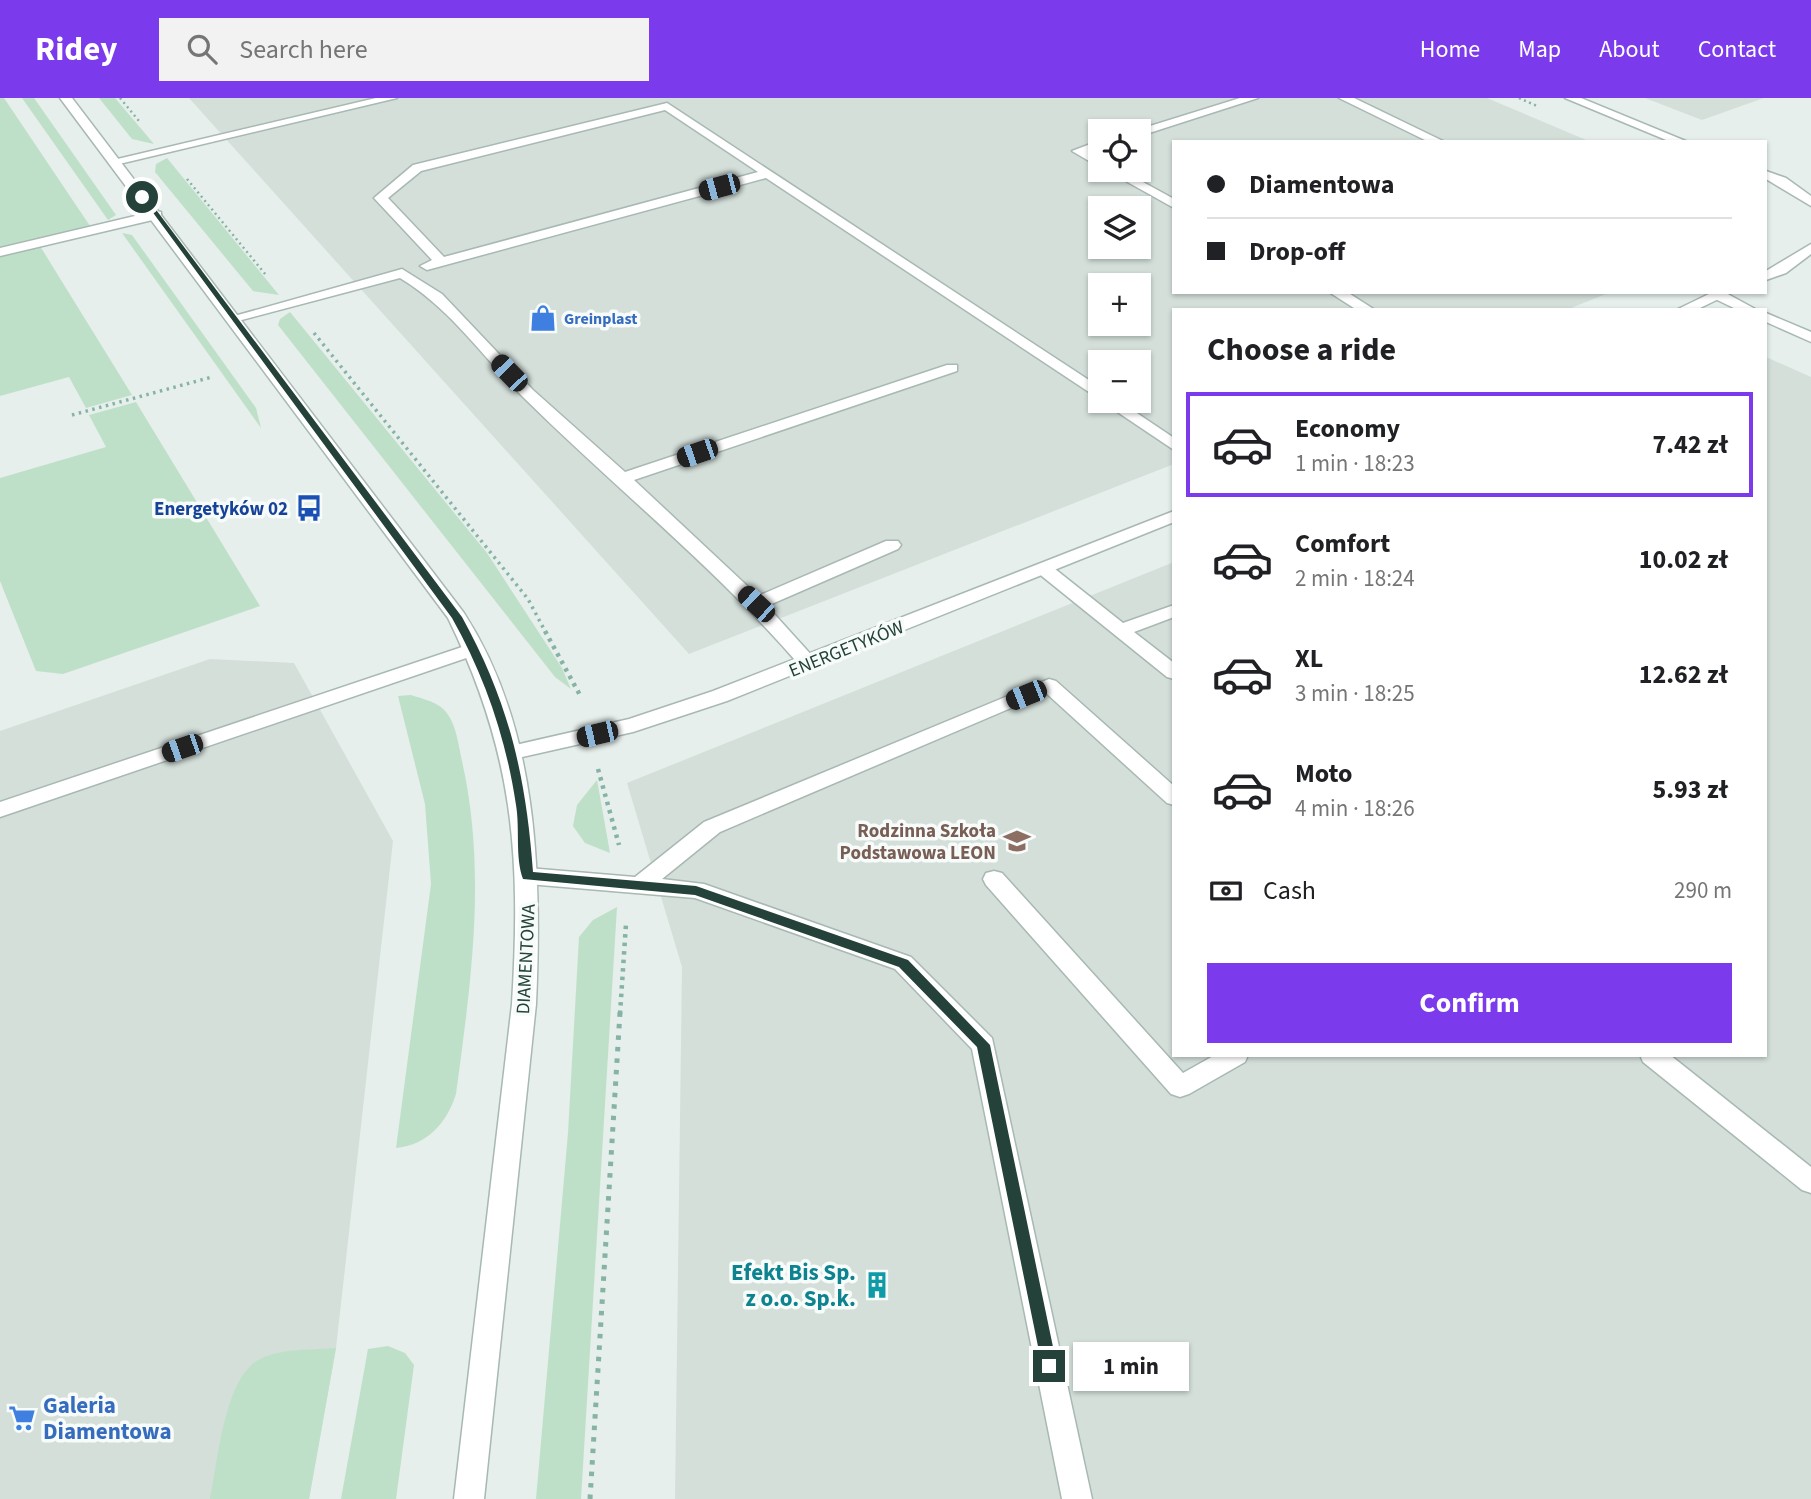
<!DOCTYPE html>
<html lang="en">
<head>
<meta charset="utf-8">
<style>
	body { margin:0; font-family:"Source Sans 3",sans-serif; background:#f2f2f2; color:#202124; height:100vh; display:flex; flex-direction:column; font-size:26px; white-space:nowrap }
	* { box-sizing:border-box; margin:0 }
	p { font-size:23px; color:#757577 }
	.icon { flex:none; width:38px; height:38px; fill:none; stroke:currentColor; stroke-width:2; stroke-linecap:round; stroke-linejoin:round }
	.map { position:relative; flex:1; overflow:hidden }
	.panel { position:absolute; left:1172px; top:210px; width:595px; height:749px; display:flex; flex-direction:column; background:#fff; border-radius:0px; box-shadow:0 2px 5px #0004 }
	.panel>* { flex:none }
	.top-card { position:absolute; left:1172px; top:42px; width:595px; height:154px; border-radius:0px; box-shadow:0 2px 5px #0004; display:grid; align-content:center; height:154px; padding:0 35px; background:#fff }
	.fabs { position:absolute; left:1088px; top:21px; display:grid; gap:14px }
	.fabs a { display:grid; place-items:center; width:63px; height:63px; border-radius:0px; background:#fff; box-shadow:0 2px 5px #0004; font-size:35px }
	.end { position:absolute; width:32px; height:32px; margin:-16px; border:9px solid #24423a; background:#fff; box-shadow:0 0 0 4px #fff }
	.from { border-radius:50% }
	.bubble { position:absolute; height:49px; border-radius:0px; background:#fff; box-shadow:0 2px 5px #0004; font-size:23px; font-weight:700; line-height:49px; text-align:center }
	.car { position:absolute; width:21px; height:42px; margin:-21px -10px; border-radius:9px; box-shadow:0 0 5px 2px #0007; background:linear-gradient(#222 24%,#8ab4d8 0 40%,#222 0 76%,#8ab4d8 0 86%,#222 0) }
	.top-card b { display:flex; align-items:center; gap:24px; height:66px; font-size:26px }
	.top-card b+b { border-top:2px solid #e0e0e0 }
	.top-card i { width:18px; height:18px; background:#202124 }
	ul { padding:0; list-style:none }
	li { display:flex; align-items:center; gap:21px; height:105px; margin:0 14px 10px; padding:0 21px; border:4px solid transparent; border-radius:0px }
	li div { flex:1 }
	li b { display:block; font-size:26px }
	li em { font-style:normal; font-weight:700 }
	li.current { border-color:#7c3aed }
	li>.icon { width:63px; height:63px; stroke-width:1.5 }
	h2 { padding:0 35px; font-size:32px; line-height:84px }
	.pay { display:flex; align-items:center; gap:18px; height:77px; padding:0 35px; font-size:26px }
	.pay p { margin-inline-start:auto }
	.action { display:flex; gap:14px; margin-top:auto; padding:14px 35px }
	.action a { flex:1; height:80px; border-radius:0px; background:#7c3aed; color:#fff; font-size:28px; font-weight:700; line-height:80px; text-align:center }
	header { display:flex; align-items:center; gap:42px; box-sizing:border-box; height:98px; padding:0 35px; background:#7c3aed; color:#fff }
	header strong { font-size:33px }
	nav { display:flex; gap:38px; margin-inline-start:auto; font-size:24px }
	.search { width:490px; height:63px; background:#f2f2f2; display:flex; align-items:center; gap:18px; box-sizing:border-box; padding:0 24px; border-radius:0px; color:#757577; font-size:26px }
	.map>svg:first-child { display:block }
</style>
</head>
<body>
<header>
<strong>Ridey</strong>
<div class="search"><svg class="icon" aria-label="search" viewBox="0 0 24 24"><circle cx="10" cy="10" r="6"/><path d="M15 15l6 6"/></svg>Search here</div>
<nav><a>Home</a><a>Map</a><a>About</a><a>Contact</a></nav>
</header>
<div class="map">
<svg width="1811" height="1401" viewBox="0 0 1811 1401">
	<rect width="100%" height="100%" fill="#e6efeb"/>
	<g fill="#d4dfda" fill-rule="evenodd">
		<path d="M189,0H1487L1591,44H1174V194H1611L1566,212H1174V366L689,556ZM1101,33H1139V72H1101ZM1101,110H1139V149H1101ZM1101,187H1139V226H1101ZM1101,264H1139V303H1101Z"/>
		<path d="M1645,0H1764L1702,22Z"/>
		<path d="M1766,259L1811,279V1401H675L682,869L627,685L1174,464V957H1766Z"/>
		<path d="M210,561L294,565L393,743L336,1250L309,1401H0V633Z"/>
	</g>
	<g fill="#bfe0c8">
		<path d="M0,0H4L90,128L0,149Z"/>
		<path d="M22,0H34L116,117L108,122Z"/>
		<path d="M99,0H115L154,46L132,41Z"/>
		<path d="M167,60L279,197L253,193L155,74L156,66Z"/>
		<path d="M122,135L132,137L256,310L261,330Z"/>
		<path d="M40,148L132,297L86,310L69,279L0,298V157Z"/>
		<path d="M290,214L487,455L562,570L571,591L555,579L278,227L280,221Z"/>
		<path d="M136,304L260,508L63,576L36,573L0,483V380L106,349L89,317Z"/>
		<path d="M411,597C420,600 433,603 441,609C456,621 458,645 462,663C487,775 471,884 456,996C447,1025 427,1047 396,1050L431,786L425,706L398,598Z"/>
		<path d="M597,682L610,755L585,745L573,728L577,707Z"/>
		<path d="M617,809L581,1401H536L568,1035L579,839L593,822Z"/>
		<path d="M388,1248L405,1255L414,1267L396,1401H341L368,1251Z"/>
		<path d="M336,1250L309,1401H210C218,1364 224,1279 260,1261C282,1250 312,1252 336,1250Z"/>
	</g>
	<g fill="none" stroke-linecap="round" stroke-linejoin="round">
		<defs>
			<g id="service">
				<path d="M376,0H397L115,67L109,63Z"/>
				<path d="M1240,0H1258L1143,37L1134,33Z"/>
				<path d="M1339,0H1354L1445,44H1429Z"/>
				<path d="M667,5L1101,290V302L766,80L427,172L420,168L432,162L374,100L413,67ZM665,12L758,74L444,159L388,100L421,73Z"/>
				<path d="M1101,42V50L1088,54L1101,61V70L1072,53Z"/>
				<path d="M1106,72H1121L1174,101V110Z"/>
				<path d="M156,113L161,114V120L0,158V150Z"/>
				<path d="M402,171L442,196L533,292L625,374L947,267H957V273L634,382L758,498L886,443H898L901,447L898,451L767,508L815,561L818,565L815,569H801C716,470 615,390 522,298C482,258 450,210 400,180L234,224L227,220Z"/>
				<path d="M1329,194H1347L1375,212H1357Z"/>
				<path d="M1713,194H1724L1757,212H1738L1713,200Z"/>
				<path d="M1766,215L1811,234V244L1766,224Z"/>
				<path d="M1101,303H1119L1174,340V352Z"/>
				<path d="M1044,466L1050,467L1123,525L1174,507V519L1134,534L1174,565V581L1167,579L1038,475L1035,471Z"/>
				<path d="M474,545L481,547L483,551L481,555L0,719V704Z"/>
				<path d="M1049,581L1056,583L1174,688V707L1167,705L1046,595L720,734L662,781L704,786L911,859L992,940L1092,1401H1062L972,951L895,871L695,800L528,786L520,784L517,778L520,772L528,770L635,779L704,724Z"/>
				<path d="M994,773L1002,775L1183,975L1215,957H1248L1245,964L1189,996L1180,999L1171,996L986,787L983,781L986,775Z"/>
				<path d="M1640,957H1670L1811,1069V1095L1802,1092L1643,964Z"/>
			</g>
			<g id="minor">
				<path d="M1565,0H1581L1688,44H1671Z"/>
				<path d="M1766,73L1786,80L1811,98V108L1766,81Z"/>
				<path d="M1811,146V156L1786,175L1766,182V173Z"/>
				<path d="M1713,194H1733L1696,212H1676Z"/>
				<path d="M1174,413V424L727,603L633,634L509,662L499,655L502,650L629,621L713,593Z"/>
			</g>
			<path id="tertiary" d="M60,0H72L464,515C538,629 542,775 536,906L484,1401H454L512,906C521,758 514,655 448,520Z"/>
		</defs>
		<use href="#service" stroke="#a8b8b2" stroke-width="3"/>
		<use href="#minor" stroke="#a8b8b2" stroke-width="3"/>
		<use href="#tertiary" stroke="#a8b8b2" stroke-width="3"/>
		<g stroke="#86b3a5" stroke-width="2.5" stroke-dasharray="2 3.5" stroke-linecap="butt">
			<path d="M120,0L139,23"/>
			<path d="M1519,0L1537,8"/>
			<path d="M187,81L266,177"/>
		</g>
		<g stroke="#86b3a5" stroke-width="3.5" stroke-dasharray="2.5 4.5" stroke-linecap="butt">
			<path d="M314,235L528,501L546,535"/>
			<path d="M72,317L212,279"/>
		</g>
		<g stroke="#86b3a5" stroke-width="4.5" stroke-dasharray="3.5 5" stroke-linecap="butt">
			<path d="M545,533L581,599"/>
			<path d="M598,671L619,747"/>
			<path d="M620,916L626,826"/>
		</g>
		<path stroke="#86b3a5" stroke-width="5" stroke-dasharray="4.5 7" stroke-linecap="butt" d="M590,1401L620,914"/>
		<use href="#service" fill="#fff" fill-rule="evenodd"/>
		<use href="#minor" fill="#fff" fill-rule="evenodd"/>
		<use href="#tertiary" fill="#fff" fill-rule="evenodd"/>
	</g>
	<path fill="#24423a" d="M140,97H145L462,519C509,604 526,678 533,774L696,788L908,862L990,947L1057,1268L1055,1273L1049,1275L1042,1268L977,949L899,869L695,797L523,781C515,759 520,730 516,707C506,640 485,579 452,520Z"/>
	<defs>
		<symbol id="shop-bare" viewBox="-9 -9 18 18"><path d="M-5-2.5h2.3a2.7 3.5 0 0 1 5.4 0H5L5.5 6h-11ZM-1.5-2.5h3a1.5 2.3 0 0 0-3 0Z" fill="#3f7fe0" stroke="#f7fbf9" stroke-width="2.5" paint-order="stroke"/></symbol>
		<symbol id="bus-bare" viewBox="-9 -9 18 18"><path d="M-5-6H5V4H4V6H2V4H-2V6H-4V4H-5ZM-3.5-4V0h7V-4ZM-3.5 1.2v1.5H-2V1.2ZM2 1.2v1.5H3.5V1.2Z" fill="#1a4fb4" stroke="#f7fbf9" stroke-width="2.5" paint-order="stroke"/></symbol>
		<symbol id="school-bare" viewBox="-9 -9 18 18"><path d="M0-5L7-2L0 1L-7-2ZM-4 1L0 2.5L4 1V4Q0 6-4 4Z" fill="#8d6e63" stroke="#f7fbf9" stroke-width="2.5" paint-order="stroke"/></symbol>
		<symbol id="building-bare" viewBox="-9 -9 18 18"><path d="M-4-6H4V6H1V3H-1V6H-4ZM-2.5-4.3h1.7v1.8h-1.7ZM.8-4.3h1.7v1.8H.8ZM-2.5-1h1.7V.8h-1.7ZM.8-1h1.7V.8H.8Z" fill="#0f9aa8" stroke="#f7fbf9" stroke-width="2.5" paint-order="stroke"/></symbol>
		<symbol id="supermarket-bare" viewBox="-9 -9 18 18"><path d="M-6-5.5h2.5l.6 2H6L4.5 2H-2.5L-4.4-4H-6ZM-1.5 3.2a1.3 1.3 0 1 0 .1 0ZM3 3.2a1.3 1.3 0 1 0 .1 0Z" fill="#3f7fe0" stroke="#f7fbf9" stroke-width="2.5" paint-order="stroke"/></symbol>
	</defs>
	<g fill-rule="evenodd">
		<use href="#shop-bare" x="524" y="201" width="38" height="38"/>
		<use href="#bus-bare" x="290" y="391" width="38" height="38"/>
		<use href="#school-bare" x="998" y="724" width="38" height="38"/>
		<use href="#building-bare" x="858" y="1168" width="38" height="38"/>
		<use href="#supermarket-bare" x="3" y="1301" width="38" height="38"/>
	</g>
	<g text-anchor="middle" stroke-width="7" stroke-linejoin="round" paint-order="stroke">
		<g font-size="16" font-weight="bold" fill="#366cbe" stroke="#f7fbf9" text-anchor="start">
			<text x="564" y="226">Greinplast</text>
		</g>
		<g font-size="19" font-weight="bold" fill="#164399" stroke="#f7fbf9" text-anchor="end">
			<text x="288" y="417">Energetyków 02</text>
		</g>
		<g font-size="19" fill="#24423a" stroke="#f7fbf9">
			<text transform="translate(846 550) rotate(-22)" y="7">ENERGETYKÓW</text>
			<text transform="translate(525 861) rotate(-87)" y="7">DIAMENTOWA</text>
		</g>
		<g font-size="19" font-weight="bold" fill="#785e54" stroke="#f7fbf9" text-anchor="end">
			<text x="996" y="739">Rodzinna Szkoła<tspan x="996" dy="22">Podstawowa LEON</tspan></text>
		</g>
		<g font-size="23" font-weight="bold" fill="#0d838f" stroke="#f7fbf9" text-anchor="end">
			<text x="856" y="1182">Efekt Bis Sp.<tspan x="856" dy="26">z o.o. Sp.k.</tspan></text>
		</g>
		<g font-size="23" font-weight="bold" fill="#366cbe" stroke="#f7fbf9" text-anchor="start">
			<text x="43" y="1315">Galeria<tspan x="43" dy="26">Diamentowa</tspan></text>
		</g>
	</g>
</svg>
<div class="fabs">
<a><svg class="icon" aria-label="locate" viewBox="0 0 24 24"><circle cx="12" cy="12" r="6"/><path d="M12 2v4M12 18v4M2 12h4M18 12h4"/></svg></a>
<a><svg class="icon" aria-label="layers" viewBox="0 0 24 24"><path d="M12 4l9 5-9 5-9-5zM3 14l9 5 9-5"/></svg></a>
<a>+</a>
<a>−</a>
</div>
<i class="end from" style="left:142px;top:99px"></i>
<i class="end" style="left:1049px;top:1268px"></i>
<div class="bubble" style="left:1073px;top:1244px;width:116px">1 min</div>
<i class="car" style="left:719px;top:89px;rotate:255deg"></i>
<i class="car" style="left:509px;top:275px;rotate:316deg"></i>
<i class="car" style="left:697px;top:355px;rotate:251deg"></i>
<i class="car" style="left:756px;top:506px;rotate:313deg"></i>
<i class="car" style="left:1026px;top:597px;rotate:248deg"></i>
<i class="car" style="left:597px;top:636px;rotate:257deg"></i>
<i class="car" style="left:182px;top:650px;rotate:251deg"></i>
<div class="top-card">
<b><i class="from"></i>Diamentowa</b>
<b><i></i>Drop-off</b>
</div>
<section class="panel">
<h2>Choose a ride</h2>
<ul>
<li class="current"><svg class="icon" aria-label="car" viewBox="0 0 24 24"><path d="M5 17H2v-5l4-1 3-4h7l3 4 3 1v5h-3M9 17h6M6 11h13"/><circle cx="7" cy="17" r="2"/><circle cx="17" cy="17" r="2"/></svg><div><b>Economy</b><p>1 min · 18:23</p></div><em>7.42 zł</em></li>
<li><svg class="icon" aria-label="car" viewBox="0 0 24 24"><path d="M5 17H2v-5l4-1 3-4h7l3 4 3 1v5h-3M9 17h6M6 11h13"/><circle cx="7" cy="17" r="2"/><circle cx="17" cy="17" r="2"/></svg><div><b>Comfort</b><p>2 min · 18:24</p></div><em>10.02 zł</em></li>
<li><svg class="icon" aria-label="car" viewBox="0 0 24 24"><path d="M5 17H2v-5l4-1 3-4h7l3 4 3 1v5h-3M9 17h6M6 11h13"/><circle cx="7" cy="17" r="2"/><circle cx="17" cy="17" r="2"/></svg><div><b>XL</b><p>3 min · 18:25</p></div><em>12.62 zł</em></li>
<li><svg class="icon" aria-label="car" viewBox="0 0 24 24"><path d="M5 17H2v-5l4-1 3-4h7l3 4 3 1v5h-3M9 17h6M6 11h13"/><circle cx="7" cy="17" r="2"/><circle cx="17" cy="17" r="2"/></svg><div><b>Moto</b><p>4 min · 18:26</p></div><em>5.93 zł</em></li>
</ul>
<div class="pay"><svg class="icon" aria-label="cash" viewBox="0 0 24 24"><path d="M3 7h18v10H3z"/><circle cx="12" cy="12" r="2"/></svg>Cash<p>290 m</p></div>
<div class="action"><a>Confirm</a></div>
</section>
</div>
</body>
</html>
